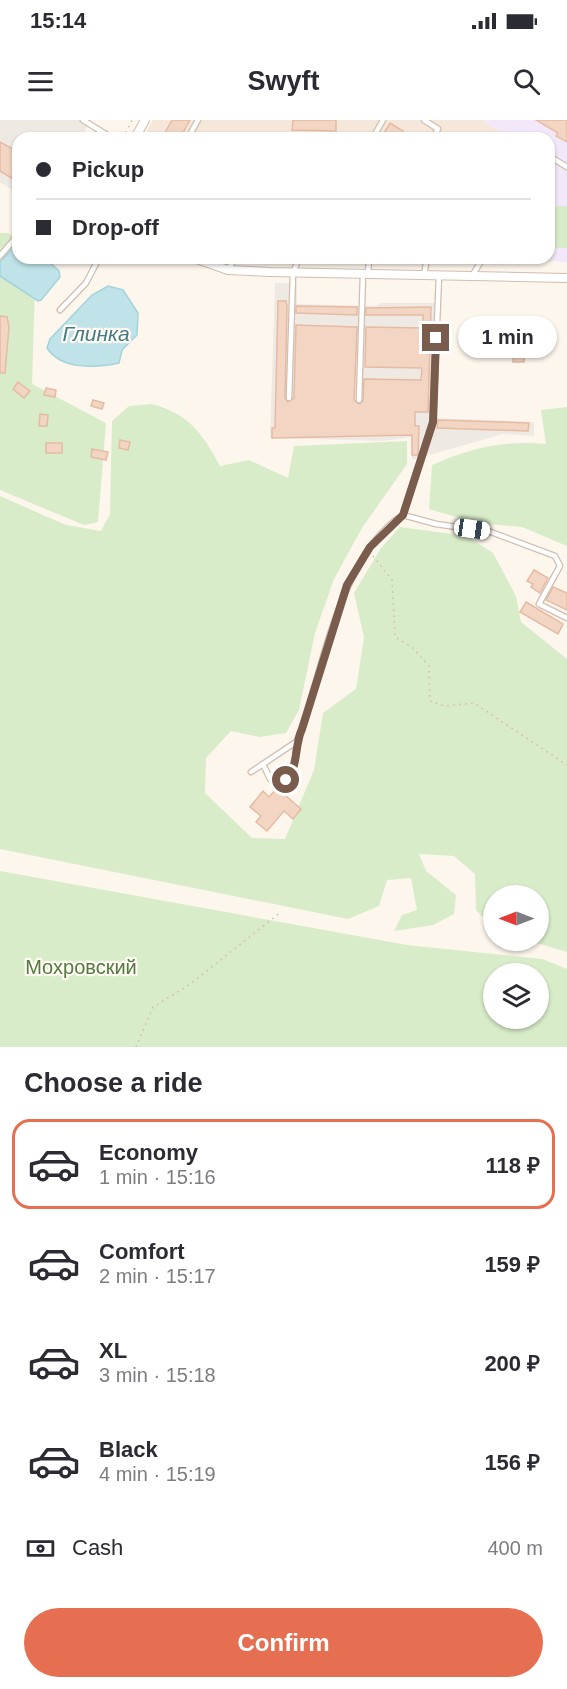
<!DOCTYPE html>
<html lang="en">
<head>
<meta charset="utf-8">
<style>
	body { margin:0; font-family:Arial,sans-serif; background:#f7f7f7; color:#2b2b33; height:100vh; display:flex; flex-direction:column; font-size:22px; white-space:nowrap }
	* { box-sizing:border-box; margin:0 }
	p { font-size:20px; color:#7c7c81 }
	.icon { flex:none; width:33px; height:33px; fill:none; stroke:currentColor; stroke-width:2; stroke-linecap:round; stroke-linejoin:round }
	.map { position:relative; height:927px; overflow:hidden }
	.side { display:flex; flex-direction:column; background:#fff; flex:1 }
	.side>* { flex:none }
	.top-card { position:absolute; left:12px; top:12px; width:543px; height:132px; border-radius:18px; box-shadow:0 2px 4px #0004; display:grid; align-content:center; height:132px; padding:0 24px; background:#fff }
	.needle { width:39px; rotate:270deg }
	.tools { position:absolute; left:483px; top:765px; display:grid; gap:12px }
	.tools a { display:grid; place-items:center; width:66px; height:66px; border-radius:50%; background:#fff; box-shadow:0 2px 4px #0004; font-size:30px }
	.end { position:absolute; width:27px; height:27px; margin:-14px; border:8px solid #7a5c4d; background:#fff; box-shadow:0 0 0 3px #fff }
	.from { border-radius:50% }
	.bubble { position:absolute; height:42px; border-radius:21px; background:#fff; box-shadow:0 2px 4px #0004; font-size:20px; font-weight:700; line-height:42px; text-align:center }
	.car { position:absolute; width:18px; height:36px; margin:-18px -9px; border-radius:8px; box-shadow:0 0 4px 2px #0007; background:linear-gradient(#fff 24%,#345 0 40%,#fff 0 76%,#345 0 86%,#fff 0) }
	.top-card b { display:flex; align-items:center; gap:21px; height:57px; font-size:22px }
	.top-card b+b { border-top:2px solid #e1e1e2 }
	.top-card i { width:15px; height:15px; background:#2b2b33 }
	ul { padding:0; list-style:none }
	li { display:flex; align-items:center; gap:18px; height:90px; margin:0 12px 9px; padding:0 12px; border:3px solid transparent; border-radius:18px }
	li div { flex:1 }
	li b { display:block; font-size:22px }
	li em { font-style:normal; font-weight:700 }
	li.current { border-color:#e76f51 }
	li>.icon { width:54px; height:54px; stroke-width:1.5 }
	h2 { padding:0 24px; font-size:27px; line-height:72px }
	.pay { display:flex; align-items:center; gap:15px; height:66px; padding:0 24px; font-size:22px }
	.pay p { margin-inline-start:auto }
	.cta { display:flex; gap:12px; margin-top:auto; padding:12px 24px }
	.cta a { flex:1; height:69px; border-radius:36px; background:#e76f51; color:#fff; font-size:24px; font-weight:700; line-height:69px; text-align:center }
	.status { display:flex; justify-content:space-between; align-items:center; height:42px; padding:0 30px; background:#fff; direction:ltr }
	.status svg { height:16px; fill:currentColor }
	header { display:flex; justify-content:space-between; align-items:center; height:78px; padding:0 24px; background:#fff; font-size:27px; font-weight:700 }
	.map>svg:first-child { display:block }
</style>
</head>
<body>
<div class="status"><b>15:14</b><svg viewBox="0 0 49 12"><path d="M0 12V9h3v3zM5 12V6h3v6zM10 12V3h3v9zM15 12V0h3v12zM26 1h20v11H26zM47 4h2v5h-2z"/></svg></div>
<header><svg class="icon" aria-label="menu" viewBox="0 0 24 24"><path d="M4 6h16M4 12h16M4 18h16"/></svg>Swyft<svg class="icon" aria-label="search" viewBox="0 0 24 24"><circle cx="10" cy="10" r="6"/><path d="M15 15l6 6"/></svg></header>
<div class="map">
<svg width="567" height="927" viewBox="0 0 567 927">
	<rect width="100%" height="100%" fill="#fdf6ec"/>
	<path fill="#f5e8da" d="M153,0H486L485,3L512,18H143Z"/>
	<g fill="#efe9e4">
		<path d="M0,0H91L81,18H18V74L0,62Z"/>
		<path d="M275,163H297V184L376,186L380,183H435V298L534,302V316L503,314L412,340L411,317L383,321L270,318Z"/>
	</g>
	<path fill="#f3e8fa" d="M486,0H567V142L479,138H549V18H512L485,3Z"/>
	<g fill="#d8ecc9" fill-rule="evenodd">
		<rect x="554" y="86" width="13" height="42"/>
		<path d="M0,113H8L18,120V138L35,167L32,264L106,303L98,402L84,405L0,370Z"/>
		<path d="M152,284C189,294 203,314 220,346L249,340L288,358L294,326L407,321V344L362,408L334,459L315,513L299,590L286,613L260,617L231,611L206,638L205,673L252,718L285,719L314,650L323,593L356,569L364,517L354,473L381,428L400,407L467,416L493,433L516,476L521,502L567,539V832L530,821L538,820V776H494L493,808L476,790L475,754L454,736L419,734L426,751L456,775L454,794L433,805L394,811L402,795L417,790L411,758L387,760L379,786L348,799L0,729V376L66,405L101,411L110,394L112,301L129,286Z"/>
		<path d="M567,287V426L522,407L477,403L429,389L432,345C472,328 502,320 546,324L541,290Z"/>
		<path d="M0,751L407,825L542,839L567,849V927H0ZM494,854H538V898H494Z"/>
	</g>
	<g fill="#bfe3e8" stroke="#a5d3da" stroke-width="1.5">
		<path d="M18,123V138H45L59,151L60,157L41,180L38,181L0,156V142Z"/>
		<path d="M108,166L123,170L138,193L137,215L122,230L119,243C96,248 61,250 47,228L50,219L92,175Z"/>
	</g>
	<g fill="#f3d5c3" stroke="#e6bba3" stroke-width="1.5">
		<path d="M172,0H190L180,18H162Z"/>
		<path d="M293,0H336V11L292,10Z"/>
		<path d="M536,0H567V22L556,16L558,13Z"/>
		<path d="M390,3L403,11L400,18H381Z"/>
		<path d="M0,22L18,32V62L0,51Z"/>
		<path d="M278,181H286L287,186L285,278L288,282L294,278L296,205L357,207L354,280L359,284L363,281L364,259L421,260L422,248L365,247L366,207L423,208V195H366V188L431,187L428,292H415V306H419L418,335H412V315L272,318V308H275Z"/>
		<path d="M296,186L357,187V195L296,193Z"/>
		<path d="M0,196L7,197L9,207L5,253H0Z"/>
		<path d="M514,216L525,217L524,242H513Z"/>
		<path d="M18,262L30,271L24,278L13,269Z"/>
		<path d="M46,268L56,270L55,277L44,275Z"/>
		<path d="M93,280L104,283L102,289L91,286Z"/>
		<path d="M40,294L48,295L47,306H39Z"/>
		<path d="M438,300L529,303L528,311L437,308Z"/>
		<path d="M120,320L130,322L128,330L119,328Z"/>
		<rect x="46" y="323" width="16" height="10"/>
		<path d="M92,329L108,332L106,340L91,337Z"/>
		<path d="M534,450L548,458L540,473L531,467L533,464L527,461Z"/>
		<path d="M553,467L567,473V490L546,480Z"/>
		<path d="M526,482L563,504L558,514L520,492Z"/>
		<path d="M277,668L301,689L293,699L284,691L267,711L256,702L261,696L250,687L263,671L269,677Z"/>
	</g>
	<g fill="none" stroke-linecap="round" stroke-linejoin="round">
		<defs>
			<g id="service">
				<path d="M83,0L112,18"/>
				<path d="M424,0L438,9L433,18"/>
				<path d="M188,18L198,0"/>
				<path d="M373,18L383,0"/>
				<path d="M549,36L567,47"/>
				<path d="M0,136L18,115"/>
				<path d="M228,150L235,138"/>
				<path d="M368,154L369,138"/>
				<path d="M424,155L427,138"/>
				<path d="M472,156L483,138"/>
				<path d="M60,190L86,163L99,138"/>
				<path d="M289,278L293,153L299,138"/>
				<path d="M359,280L363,154"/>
				<path d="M403,395L433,302L439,156"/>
				<path d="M263,644L270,659C296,669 296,640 296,622"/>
				<path d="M251,652L296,622L302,609C323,544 343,432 403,395L436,404L491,412L555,436L560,446L539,484L567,498"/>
			</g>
			<g id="minor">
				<path d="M135,18L145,0"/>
				<path d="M194,138L228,150L270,152L567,158"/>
			</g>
		</defs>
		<use href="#service" stroke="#d1beb0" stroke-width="7"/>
		<use href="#minor" stroke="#d1beb0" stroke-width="10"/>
		<g stroke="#d9b8a5" stroke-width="1.5" stroke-dasharray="1.5 4.5" stroke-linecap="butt">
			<path d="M123,18L132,0"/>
			<path d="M373,436L392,460L395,517L413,528L429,546L430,581L444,586L474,583L567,645"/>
			<path d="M136,927L153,887L189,865L281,792"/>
		</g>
		<use href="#service" stroke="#fff" stroke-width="4.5"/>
		<use href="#minor" stroke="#fff" stroke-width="8"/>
	</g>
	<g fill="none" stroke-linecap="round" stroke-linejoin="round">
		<path stroke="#7a5c4d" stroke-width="8" d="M286,660C299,646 294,626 302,609L347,465L370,427L403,395L433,302L436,218"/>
	</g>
	<g text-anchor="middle" stroke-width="4.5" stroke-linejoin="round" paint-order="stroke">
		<g font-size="20" fill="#537a41" stroke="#fffaf3">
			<text x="81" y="854">Мохровский</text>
		</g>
		<g font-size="21" font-style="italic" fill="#437c86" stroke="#fffaf3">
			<text x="96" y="221">Глинка</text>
		</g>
	</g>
</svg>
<div class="tools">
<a><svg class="needle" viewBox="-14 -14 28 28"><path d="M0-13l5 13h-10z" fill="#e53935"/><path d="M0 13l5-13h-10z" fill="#7c7c81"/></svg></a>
<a><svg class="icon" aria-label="layers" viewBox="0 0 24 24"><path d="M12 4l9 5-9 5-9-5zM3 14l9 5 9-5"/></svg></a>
</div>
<i class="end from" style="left:286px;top:660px"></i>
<i class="end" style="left:436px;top:218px"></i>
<div class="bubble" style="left:458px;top:196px;width:99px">1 min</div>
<i class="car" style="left:472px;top:409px;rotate:98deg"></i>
<div class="top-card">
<b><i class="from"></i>Pickup</b>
<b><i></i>Drop-off</b>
</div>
</div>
<section class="side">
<h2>Choose a ride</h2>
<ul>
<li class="current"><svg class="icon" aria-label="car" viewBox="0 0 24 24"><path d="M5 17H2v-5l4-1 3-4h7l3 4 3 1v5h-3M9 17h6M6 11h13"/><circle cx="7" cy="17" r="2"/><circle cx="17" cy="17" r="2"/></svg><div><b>Economy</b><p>1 min · 15:16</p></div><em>118 ₽</em></li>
<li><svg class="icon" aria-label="car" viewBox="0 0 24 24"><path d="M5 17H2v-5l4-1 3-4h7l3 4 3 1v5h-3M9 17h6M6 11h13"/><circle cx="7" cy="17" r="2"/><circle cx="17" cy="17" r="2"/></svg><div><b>Comfort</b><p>2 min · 15:17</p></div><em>159 ₽</em></li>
<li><svg class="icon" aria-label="car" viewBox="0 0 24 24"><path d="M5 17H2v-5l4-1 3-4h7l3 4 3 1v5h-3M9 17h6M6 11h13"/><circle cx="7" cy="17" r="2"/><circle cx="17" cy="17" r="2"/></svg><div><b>XL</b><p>3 min · 15:18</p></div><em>200 ₽</em></li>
<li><svg class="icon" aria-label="car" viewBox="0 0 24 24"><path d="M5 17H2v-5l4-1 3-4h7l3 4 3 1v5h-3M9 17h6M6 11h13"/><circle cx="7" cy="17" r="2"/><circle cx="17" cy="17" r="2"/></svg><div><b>Black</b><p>4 min · 15:19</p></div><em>156 ₽</em></li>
</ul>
<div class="pay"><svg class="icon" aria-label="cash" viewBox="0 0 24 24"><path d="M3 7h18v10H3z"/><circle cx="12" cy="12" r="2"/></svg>Cash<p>400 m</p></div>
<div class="cta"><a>Confirm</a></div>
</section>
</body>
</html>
